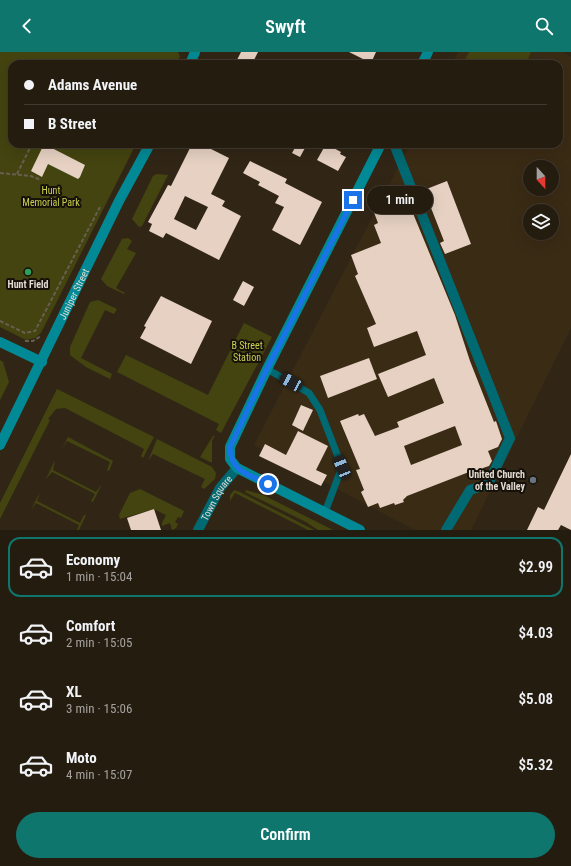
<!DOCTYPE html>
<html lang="en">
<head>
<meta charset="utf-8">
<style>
	body { margin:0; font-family:"Roboto Condensed",sans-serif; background:#31291e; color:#f1f3f6; height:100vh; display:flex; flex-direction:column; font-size:15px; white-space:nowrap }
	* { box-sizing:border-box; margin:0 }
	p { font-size:13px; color:#a3a19f }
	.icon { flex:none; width:22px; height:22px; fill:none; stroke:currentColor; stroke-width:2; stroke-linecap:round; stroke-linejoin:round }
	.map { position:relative; height:478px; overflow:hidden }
	.drawer { display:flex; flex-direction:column; background:#251c10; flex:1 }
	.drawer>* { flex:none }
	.hud { position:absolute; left:8px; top:8px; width:555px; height:88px; border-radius:12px; box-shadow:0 4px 16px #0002,0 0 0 1px #423a30; display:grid; align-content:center; height:88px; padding:0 16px; background:#251c10 }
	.needle { width:26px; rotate:159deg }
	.tools { position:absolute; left:523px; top:108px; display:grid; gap:8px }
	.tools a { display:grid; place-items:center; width:36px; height:36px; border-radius:50%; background:#251c10; box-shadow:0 4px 16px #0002,0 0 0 1px #423a30; font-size:20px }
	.end { position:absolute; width:18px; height:18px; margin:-9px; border:5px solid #1a73e8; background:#fff; box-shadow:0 0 0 2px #fff }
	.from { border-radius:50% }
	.bubble { position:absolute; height:28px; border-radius:14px; background:#251c10; box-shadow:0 4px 16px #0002,0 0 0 1px #423a30; font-size:13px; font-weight:600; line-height:28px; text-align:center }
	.car { position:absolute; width:12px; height:24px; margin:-12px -6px; border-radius:5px; box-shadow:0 0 3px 1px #0007; background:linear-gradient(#222 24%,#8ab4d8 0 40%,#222 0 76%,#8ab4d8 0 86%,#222 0) }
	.hud b { display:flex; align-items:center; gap:14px; height:38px; font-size:15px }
	.hud b+b { border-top:1px solid #423a30 }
	.hud i { width:10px; height:10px; background:#f1f3f6 }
	ul { padding:7px 0 0; list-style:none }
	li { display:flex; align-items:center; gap:12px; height:60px; margin:0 8px 6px; padding:0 8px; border:2px solid transparent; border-radius:12px }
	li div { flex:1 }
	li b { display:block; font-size:15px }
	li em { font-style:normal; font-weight:600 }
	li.selected { border-color:#0f766e }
	li>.icon { width:36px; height:36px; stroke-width:1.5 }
	.button { display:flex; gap:8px; margin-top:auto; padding:8px 16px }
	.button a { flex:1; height:46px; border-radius:24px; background:#0f766e; color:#fff; font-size:16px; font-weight:600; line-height:46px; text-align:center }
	header { display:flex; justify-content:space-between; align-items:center; height:52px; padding:0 16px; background:#0f766e; color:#fff; font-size:18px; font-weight:600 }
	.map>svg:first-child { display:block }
</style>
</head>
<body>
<header><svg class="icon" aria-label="back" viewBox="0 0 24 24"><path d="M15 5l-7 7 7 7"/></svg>Swyft<svg class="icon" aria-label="search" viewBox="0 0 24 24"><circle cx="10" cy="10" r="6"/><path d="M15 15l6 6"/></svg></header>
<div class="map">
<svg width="571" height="478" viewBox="0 0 571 478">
	<rect width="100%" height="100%" fill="#312616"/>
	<path fill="#3a2b15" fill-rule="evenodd" d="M458,0H562L571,5V276L471,478H415L254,393L410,92H559V12H452ZM530,115H552V137H530ZM530,159H552V181H530Z"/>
	<g fill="#434410">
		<path d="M0,0H178L180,5L176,12H12V92H136L41,281L35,286L26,288L0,275Z"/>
		<path d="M469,0H531L526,12H463Z"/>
		<path d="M157,122L168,123L142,174L139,175L132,167L153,124Z"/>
		<path d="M128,186L132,189L127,197L136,201L116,236L125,241L124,242L107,234L101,227L122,187Z"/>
		<path d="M98,248L117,257L114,262L105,258L81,306L112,322L110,327L86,315L70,303V295L90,250Z"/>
		<path d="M244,271L272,285L221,381L216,378L219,372L117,320L126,303L208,343Z"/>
		<path d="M0,308L3,310L9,330L0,348Z"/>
		<path d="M57,337L154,385L143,406L141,404L144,397L65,356L56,357L48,367L50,368L0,467V451Z"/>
		<path d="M213,384H215L212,388V410H210L200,405Z"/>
		<path d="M68,385L113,409L109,419L107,418L110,410L67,389L62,397Z"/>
		<path d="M157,387L212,415L216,421L215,427L204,437L201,435L205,427L153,402L148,409Z"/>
		<path d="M55,408L53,418L96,440L102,432L93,450L91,449L95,442L52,420L46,427Z"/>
		<path d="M140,437L184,459L181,466L178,465L175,470L178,472L176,476L172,478L170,471L162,474V471L166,463L154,457L120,467L119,463L130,441Z"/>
		<path d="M234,438L240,440L314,478H308L235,441L230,449V443Z"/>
		<path d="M246,438L263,443L333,478H318L306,470L245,440Z"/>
		<path d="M40,440L37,449L80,471L84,463H86L79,478H77L79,473L36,451L31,458Z"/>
	</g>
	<g fill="#e6d1c2" fill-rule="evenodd">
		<path d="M241,0H258L252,12H235Z"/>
		<path d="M349,0H376L371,11Z"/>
		<path d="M44,92L85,113L80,125L78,127L48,112L42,125L31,119Z"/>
		<path d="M192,92H201L229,106L211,142L225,149L222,154L241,164L219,208L166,181L163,186L149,179L152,172L148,170L155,157L168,133L171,134ZM185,144L208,155L196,178L174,167Z"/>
		<path d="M297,92L305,96L300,105L292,101Z"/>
		<path d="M326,92L341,100L340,102L346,105L338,119L317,108Z"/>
		<path d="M250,109L287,127L285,131L322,150L300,193L272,178L284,155L275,151L279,144L258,133L260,130L243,121Z"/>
		<path d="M447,129L471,192L445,202L440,191L444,189L424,138Z"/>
		<path d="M405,142L455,263L470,309L494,370L496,369L502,387L498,395L488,399L492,409L489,414L483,416L485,421L475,425L473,420H469L407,444L403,448L404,450L395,453L394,451L380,456L378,451L368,455L361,440L364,438L356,418L360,417L340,369L358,362L359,364L364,362L375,384L399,375L397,370L444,351L434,326L388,345L378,322L426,303L417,279L374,295L367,276L376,272L355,224L358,222L351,203L381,191L374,173L378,171L372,155ZM455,374L462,393L411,413L404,394Z"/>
		<path d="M243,229L254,235L244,254L233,248Z"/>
		<path d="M161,244L212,269L191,312L140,286L146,275L144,274Z"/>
		<path d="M369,306L377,327L328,346L320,324Z"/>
		<path d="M301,353L313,358L303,379L292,373Z"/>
		<path d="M298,379L328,394L316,418L327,423L321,434L259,404L265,392L286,403Z"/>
		<path d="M571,402V478L561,473L558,478H527L538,455L544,458Z"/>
		<path d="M154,457L161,478H131L127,466Z"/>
	</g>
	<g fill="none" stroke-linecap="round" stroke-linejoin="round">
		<g stroke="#695f51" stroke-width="2" stroke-dasharray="4 2" stroke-linecap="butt">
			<path d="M0,121L31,124L41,128"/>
			<path d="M17,122L32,92"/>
			<path d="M0,269L25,281L35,279L101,153"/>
			<path d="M25,289H33L41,284"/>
		</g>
		<path stroke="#006972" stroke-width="7" d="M267,317L309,341L320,358L342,415L325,460"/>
		<g stroke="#006972" stroke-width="10">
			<path d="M394,92L510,386L488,432L470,438L446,478"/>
			<path id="s1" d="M198,478L220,436L237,416"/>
		</g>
		<g stroke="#018a95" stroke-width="10">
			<path d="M190,12L195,0"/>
			<path d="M422,12L428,0"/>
			<path d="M0,290L42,310"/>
			<path id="s2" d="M0,393L119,149L150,92"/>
			<path d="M360,478L237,416L230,407V395L267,317L381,92"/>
		</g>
	</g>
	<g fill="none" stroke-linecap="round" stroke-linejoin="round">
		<path stroke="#1a73e8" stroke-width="5" d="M268,432C249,422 230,420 230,395L267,317L353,148"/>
	</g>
	<circle fill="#2e9e5b" stroke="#151009" stroke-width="1.5" cx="28" cy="220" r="4"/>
	<circle fill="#6b7280" stroke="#151009" stroke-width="1.5" cx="533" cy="428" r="4"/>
	<g text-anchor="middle" stroke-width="4" stroke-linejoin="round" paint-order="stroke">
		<g font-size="10" fill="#cdd14e" stroke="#151009">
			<text x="51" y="142">Hunt<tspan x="51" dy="12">Memorial Park</tspan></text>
			<text x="247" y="297">B Street<tspan x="247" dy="12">Station</tspan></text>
		</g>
		<g font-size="10" font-weight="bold" fill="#e3dbd1" stroke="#151009">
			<text x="28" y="236">Hunt Field</text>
			<text x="525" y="426" text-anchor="end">United Church<tspan x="525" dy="12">of the Valley</tspan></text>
		</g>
		<g font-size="10" fill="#e3dbd1" stroke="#151009">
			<text dy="4" stroke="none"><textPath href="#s2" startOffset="168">Juniper Street</textPath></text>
			<text dy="4" stroke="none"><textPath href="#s1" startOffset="37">Town Square</textPath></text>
		</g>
	</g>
</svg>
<div class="tools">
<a><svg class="needle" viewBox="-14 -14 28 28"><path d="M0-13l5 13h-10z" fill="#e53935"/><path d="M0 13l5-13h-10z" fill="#a3a19f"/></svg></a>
<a><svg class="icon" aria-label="layers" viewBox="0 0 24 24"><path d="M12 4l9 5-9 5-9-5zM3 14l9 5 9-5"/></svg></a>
</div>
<i class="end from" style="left:268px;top:432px"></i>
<i class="end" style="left:353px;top:148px"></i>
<div class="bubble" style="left:367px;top:134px;width:66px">1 min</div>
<i class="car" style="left:291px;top:330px;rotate:299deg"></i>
<i class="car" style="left:342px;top:415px;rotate:338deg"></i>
<div class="hud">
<b><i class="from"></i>Adams Avenue</b>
<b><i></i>B Street</b>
</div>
</div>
<section class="drawer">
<ul>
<li class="selected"><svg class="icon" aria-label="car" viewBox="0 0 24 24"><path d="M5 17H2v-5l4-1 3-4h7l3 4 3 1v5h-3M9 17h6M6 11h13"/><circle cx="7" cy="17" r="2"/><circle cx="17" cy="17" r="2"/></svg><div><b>Economy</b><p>1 min · 15:04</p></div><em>$2.99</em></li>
<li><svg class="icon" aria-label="car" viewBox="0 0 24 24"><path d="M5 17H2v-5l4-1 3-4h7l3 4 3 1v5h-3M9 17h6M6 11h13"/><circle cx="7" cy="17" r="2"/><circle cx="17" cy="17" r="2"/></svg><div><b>Comfort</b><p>2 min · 15:05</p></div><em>$4.03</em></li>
<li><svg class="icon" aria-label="car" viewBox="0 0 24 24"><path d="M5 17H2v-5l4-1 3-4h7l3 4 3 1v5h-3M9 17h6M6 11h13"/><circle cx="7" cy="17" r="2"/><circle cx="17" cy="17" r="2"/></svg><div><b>XL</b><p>3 min · 15:06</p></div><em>$5.08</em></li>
<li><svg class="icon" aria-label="car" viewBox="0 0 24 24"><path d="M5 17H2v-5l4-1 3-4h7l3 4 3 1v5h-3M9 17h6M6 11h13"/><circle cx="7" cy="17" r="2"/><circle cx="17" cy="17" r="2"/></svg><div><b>Moto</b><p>4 min · 15:07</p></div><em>$5.32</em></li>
</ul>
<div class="button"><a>Confirm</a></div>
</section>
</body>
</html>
